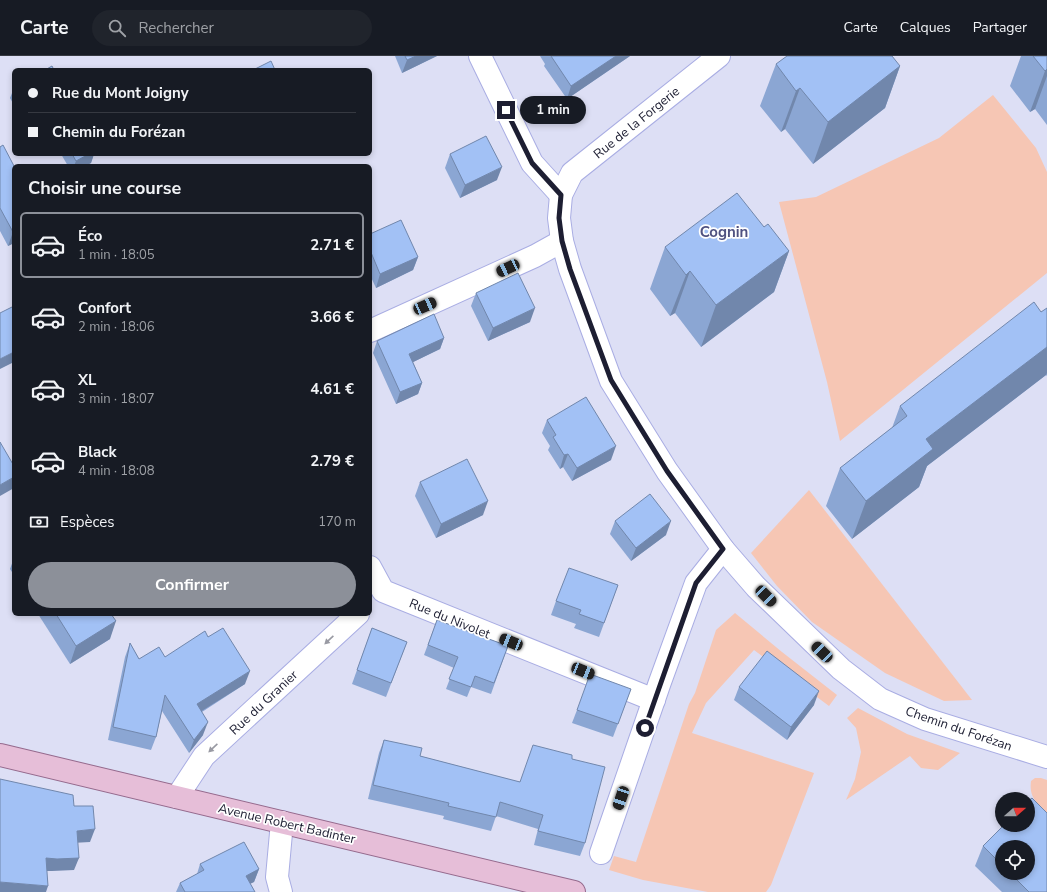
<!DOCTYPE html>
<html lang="fr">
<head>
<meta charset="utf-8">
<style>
	body { margin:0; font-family:"Nunito Sans",sans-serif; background:#20242c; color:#f1f3f6; height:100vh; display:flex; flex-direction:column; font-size:15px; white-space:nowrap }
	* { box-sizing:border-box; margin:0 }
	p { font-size:13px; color:#9ea1a6 }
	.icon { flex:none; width:22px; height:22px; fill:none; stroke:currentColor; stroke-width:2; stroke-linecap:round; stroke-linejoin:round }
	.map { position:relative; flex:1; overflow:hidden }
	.side { position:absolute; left:12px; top:108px; width:360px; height:452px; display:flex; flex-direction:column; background:#171b24; border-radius:6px; box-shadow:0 2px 6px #0003 }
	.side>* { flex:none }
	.hud { position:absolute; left:12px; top:12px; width:360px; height:88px; border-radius:6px; box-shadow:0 2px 6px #0003; display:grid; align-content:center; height:88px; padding:0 16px; background:#171b24 }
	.needle { width:26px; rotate:69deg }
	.tools { position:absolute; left:995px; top:736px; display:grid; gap:8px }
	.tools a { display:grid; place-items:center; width:40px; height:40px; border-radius:50%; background:#171b24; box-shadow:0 2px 6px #0003; font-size:20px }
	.end { position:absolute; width:18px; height:18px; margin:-9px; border:5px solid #1d1e32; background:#fff; box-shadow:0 0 0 2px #fff }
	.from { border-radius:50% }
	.bubble { position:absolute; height:28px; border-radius:14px; background:#171b24; box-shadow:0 2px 6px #0003; font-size:13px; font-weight:700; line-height:28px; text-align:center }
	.car { position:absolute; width:12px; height:24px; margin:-12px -6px; border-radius:5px; box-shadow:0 0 3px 1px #0007; background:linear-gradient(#222 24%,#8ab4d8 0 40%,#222 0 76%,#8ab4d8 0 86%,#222 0) }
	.hud b { display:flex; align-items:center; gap:14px; height:38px; font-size:15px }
	.hud b+b { border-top:1px solid #363941 }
	.hud i { width:10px; height:10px; background:#f1f3f6 }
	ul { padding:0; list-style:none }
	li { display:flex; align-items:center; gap:12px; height:66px; margin:0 8px 6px; padding:0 8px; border:2px solid transparent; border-radius:6px }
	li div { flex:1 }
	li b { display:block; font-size:15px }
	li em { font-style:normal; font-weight:700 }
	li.current { border-color:#8c9099 }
	li>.icon { width:36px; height:36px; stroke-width:1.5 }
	h2 { padding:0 16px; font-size:18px; line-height:48px }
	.pay { display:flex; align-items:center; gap:10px; height:44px; padding:0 16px; font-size:15px }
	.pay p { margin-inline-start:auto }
	.cta { display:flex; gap:8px; margin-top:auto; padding:8px 16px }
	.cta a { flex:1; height:46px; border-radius:24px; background:#8c9099; color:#fff; font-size:16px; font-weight:700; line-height:46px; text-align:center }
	header { display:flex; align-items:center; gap:24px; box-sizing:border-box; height:56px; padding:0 20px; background:#171b24; border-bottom:1px solid #363941 }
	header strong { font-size:19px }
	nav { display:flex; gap:22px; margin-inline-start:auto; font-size:14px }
	.search { width:280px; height:36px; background:#20242c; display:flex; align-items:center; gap:10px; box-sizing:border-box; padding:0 14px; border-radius:22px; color:#9ea1a6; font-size:15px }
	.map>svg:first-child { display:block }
</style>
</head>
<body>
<header>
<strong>Carte</strong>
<div class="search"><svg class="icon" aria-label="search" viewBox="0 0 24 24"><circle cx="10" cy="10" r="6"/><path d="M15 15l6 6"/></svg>Rechercher</div>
<nav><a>Carte</a><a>Calques</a><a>Partager</a></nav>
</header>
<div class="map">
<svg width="1047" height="836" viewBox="0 0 1047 836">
	<rect width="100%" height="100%" fill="#dddff5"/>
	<g fill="#f6c6b4">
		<path d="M993,39L1036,92L1047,116V217L840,385L827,326L779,146L816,141L939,82Z"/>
		<path d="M809,434L972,644L944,645L885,617L812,566L777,530L751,497Z"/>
		<path d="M735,557L782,596L837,639L829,650L754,594L706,647L692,677L814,717L771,829L766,836H708L643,824L609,814L614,800L636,806L689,648L695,637L716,574Z"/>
		<path d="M858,652L907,678L960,697L938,714L921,712L910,700L846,744L855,723L861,696L856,672L847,662Z"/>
		<path d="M1035,722H1041L1047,724V757C1036,746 1029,741 1031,725Z"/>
	</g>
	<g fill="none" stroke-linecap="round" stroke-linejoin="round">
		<defs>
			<g id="street">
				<path d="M480,0L532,107L561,139"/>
				<path d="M719,0L572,117L561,139L559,162L562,185L570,213L611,325L667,415L723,493L756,531L841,613L880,643L925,663L1047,701"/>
				<path d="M370,275L535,200L562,185"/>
				<path d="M370,511L383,535L654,644"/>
				<path d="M177,741L204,700L358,558"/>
				<path d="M601,797L660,626L696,527L723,493"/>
				<path d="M281,836L277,821L282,766"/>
			</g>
			<path id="primary" d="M0,699L574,836"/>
		</defs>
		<use href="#street" stroke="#a9ade3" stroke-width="24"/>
		<use href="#primary" stroke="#956a8d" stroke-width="24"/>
		<use href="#street" stroke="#fff" stroke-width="22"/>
		<use href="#primary" stroke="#e6bed8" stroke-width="22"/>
	</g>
	<g fill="#8ba6d3" fill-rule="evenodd">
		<path d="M395,0H437L402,17Z"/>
		<path d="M540,0H630L567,43L544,10L545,8Z"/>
		<path d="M1021,0H1047V69L1035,53L1030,56L1010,30Z"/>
		<path d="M776,8L900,10L885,52L813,108L785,73L781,76L760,50Z"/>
		<path d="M14,32V49L10,42Z"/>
		<path d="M3,89L14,187L8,190L0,175V91Z"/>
		<path d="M61,98H94L91,107L85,110H68Z"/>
		<path d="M450,98L497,124L460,142L445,112Z"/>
		<path d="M764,171L789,195L774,236L701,291L675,257L670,260L650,233L665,191Z"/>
		<path d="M370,178L418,201L413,214L376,232L370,219Z"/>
		<path d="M476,237L530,266L488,285L471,250Z"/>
		<path d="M1047,252V320L1046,319L927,410L919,431L852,483L826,450L840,412L892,372L900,350Z"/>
		<path d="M444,282L440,293L413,306L422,327L418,338L396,348L373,297L377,285Z"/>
		<path d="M547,364L611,404L572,425L563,411L560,413L548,394L550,390L542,377Z"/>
		<path d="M420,426L483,459L436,482L415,440Z"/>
		<path d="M615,465L666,479L631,505L610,478Z"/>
		<path d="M14,502V519L10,513Z"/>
		<path d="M618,529L599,581L574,572L576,568L551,559L556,545Z"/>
		<path d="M38,558H111L110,583L70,608Z"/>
		<path d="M437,564L508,590L491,638L471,631L467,641L446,633L454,612L424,599Z"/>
		<path d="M372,572L407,586L386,641L352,628Z"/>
		<path d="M208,581L245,628L202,656L203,679L189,697L162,655L156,681L151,694L108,684L125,601L130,587L139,603L165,601Z"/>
		<path d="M739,631L814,649L787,684L734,644Z"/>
		<path d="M631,633L613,681L572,667L577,654Z"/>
		<path d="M384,684L420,700L520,726L572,703L585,787L580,800L534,789L538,773L496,760L491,775L443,763L444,760L368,743L379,697Z"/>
		<path d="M1032,742L1047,757V836H1002L975,810L983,790L1004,769H1028V745ZM1002,791H1028V817H1002Z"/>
		<path d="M200,808L259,813L254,826L250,827L255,836H176L180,827L197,818Z"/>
	</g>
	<g fill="#7187ac">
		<path d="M416,0H437L402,17L407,4Z"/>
		<path d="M616,0H630L567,43L571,30Z"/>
		<path d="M900,10L885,52L813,108L828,66Z"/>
		<path d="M1047,13V20L1035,53L1030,56L1045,15Z"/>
		<path d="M800,32L785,73L781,76L796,35Z"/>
		<path d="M89,98H94L91,107L85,110H74L76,105Z"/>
		<path d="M502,111L497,124L460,142L465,129Z"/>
		<path d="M13,176H14V187L8,190Z"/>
		<path d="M789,195L774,236L701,291L716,249Z"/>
		<path d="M418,201L413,214L376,232L380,218Z"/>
		<path d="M690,215L675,257L670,260L686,219Z"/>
		<path d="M535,252L530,266L488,285L493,272Z"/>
		<path d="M444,282L440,293L405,310L409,298Z"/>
		<path d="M1047,291V317L1046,319L927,410L919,431L852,483L866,445L926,383Z"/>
		<path d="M14,296V306L0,313V303Z"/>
		<path d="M422,327L418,338L396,348L400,336Z"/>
		<path d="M616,390L611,404L572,425L577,412Z"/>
		<path d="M568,398L563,411L560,413L564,399Z"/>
		<path d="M14,421V432L0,440V429Z"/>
		<path d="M488,445L483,459L436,482L441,468Z"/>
		<path d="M671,465L666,479L631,505L636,492Z"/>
		<path d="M116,565L110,583L70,608L76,590Z"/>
		<path d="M250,615L245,628L192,661L197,648Z"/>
		<path d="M819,635L814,649L787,684L791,671Z"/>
		<path d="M208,666L203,679L189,697L194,684Z"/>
		<path d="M95,773L90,786L72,787L77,775Z"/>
		<path d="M46,802H79L74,814L52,815H42Z"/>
		<path d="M259,813L254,826L242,832L246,820Z"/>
		<path d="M0,826L48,830L46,836H0Z"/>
	</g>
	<g fill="#a2c1f5" stroke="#7187ac">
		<path d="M405,0H416L407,4Z"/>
		<path d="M551,0H616L571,30Z"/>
		<path d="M787,0H892L900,10L828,66L800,32L796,35L776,8Z"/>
		<path d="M1033,0H1047V13L1045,15Z"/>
		<path d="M271,5L275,14H253Z"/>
		<path d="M52,10L54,14H45Z"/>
		<path d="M486,80L502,111L465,129L450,98Z"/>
		<path d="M3,89L14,110V176H13L0,152V91Z"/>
		<path d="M72,98H89L76,105Z"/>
		<path d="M737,137L764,171L768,168L789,195L716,249L690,215L686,219L665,191Z"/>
		<path d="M401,164L418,201L380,218L370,194V178Z"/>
		<path d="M518,217L535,252L493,272L476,237Z"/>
		<path d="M1034,246L1041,256L1047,252V291L926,383L933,393L866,445L840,412L907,360L900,350Z"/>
		<path d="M14,250V296L0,303V257Z"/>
		<path d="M434,258L444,282L409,298L422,327L400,336L377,285Z"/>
		<path d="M586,341L616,390L577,412L568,398L564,399L553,381L556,379L547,364Z"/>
		<path d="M0,386L14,410V421L0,429Z"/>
		<path d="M467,403L488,445L441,468L420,426Z"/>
		<path d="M650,438L671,465L636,492L615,465Z"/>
		<path d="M569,512L618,529L604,567L579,558L581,554L556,545Z"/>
		<path d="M56,558H111L116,565L76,590Z"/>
		<path d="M437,564L508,590L494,627L475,620L471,631L449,623L458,601L428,589Z"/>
		<path d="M223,572L250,615L197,648L208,666L194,684L165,639L156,681L113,671L130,587L139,603L159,591L165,601L205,575L208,581Z"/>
		<path d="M372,572L407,586L391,627L357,614Z"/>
		<path d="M767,595L819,635L791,671L739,631Z"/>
		<path d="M590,618L631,633L618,668L577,654Z"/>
		<path d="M384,684L422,692L420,700L520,726L533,689L572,699V703L605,711L585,787L538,775L543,759L500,746L496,761L448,750L449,747L373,729Z"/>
		<path d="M0,723L73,739L74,750H93L95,773L77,775L79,802L57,803L46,802L48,830L0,826Z"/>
		<path d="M1032,742L1047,757V836H1029L1010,817H1028V791H1002V809L983,790L1004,769H1028V745Z"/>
		<path d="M244,786L259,813L246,820L255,836H185L180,827L204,814L200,808Z"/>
	</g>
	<defs><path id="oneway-solid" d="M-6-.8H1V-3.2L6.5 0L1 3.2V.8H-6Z"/></defs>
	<g fill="#999aa3">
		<use href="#oneway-solid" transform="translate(329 584) rotate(137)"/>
		<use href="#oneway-solid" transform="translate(213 692) rotate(137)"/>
	</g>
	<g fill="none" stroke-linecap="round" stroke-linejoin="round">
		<path stroke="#1d1e32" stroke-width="5" d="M506,54L532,107L561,139L559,162L562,185L570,213L611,324L667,415L723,493L696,527L645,672"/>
	</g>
	<g text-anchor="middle" stroke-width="3.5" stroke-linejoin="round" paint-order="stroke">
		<g font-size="13" fill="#1d1e32" stroke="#fff">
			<text transform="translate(636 66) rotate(-39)" y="5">Rue de la Forgerie</text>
			<text transform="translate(450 562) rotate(22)" y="5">Rue du Nivolet</text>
			<text transform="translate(263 646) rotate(-43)" y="5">Rue du Granier</text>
			<text transform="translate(959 672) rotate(19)" y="5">Chemin du Forézan</text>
			<text transform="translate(287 767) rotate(13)" y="5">Avenue Robert Badinter</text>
		</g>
		<g font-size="15" font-weight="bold" fill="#505281" stroke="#fff">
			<text x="724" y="181">Cognin</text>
		</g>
	</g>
</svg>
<div class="tools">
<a><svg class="needle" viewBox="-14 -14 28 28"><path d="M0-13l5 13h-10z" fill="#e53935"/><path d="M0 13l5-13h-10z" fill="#9ea1a6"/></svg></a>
<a><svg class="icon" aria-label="locate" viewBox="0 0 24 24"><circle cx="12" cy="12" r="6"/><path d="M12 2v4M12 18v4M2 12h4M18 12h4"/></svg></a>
</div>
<i class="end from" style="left:645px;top:672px"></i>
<i class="end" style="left:506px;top:54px"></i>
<div class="bubble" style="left:520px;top:40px;width:66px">1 min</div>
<i class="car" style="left:508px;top:212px;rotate:245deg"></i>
<i class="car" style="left:425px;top:250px;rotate:66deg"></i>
<i class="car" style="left:766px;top:540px;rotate:135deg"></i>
<i class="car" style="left:511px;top:586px;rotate:292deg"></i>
<i class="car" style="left:822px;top:596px;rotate:314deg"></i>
<i class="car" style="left:583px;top:615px;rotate:112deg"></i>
<i class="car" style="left:621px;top:742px;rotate:199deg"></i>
<div class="hud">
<b><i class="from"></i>Rue du Mont Joigny</b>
<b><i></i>Chemin du Forézan</b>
</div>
<section class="side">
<h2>Choisir une course</h2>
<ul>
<li class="current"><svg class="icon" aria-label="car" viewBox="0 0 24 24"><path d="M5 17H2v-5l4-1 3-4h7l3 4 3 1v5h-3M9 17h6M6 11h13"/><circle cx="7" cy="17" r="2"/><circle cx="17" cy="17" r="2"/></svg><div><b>Éco</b><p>1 min · 18:05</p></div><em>2.71 €</em></li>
<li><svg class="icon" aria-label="car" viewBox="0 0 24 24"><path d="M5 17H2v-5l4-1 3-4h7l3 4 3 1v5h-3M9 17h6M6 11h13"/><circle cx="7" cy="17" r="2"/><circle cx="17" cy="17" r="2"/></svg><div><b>Confort</b><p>2 min · 18:06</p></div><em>3.66 €</em></li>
<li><svg class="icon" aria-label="car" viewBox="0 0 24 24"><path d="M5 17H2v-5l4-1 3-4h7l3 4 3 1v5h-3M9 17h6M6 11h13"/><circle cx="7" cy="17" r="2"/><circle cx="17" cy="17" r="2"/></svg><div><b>XL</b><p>3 min · 18:07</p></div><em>4.61 €</em></li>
<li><svg class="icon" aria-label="car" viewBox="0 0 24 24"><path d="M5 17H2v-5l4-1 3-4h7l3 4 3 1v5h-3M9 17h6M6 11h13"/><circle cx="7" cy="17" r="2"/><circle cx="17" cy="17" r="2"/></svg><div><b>Black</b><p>4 min · 18:08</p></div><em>2.79 €</em></li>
</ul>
<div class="pay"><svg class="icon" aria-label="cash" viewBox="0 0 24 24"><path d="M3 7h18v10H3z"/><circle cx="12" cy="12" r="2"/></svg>Espèces<p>170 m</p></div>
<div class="cta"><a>Confirmer</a></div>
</section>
</div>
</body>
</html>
